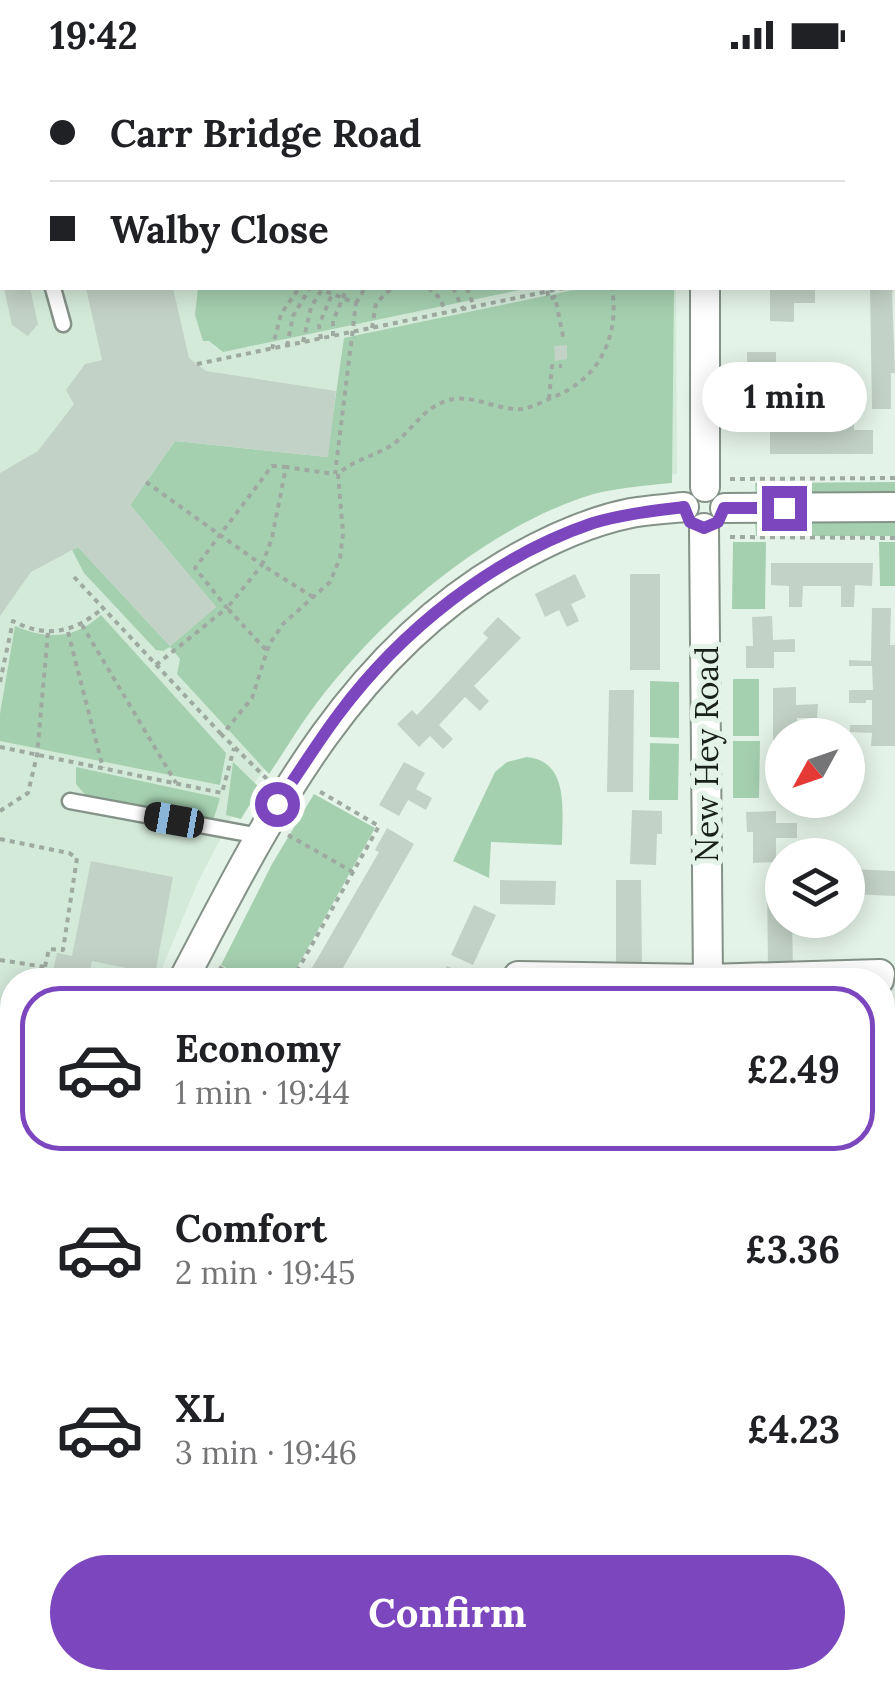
<!DOCTYPE html>
<html lang="en">
<head>
<meta charset="utf-8">
<style>
	body { margin:0; font-family:Lora,serif; background:#f6f6f6; color:#202124; height:100vh; display:flex; flex-direction:column; font-size:38px; white-space:nowrap }
	* { box-sizing:border-box; margin:0 }
	p { font-size:32px; color:#757577 }
	.icon { flex:none; width:55px; height:55px; fill:none; stroke:currentColor; stroke-width:2; stroke-linecap:round; stroke-linejoin:round }
	.map { position:relative; flex:1; overflow:hidden }
	.details { position:absolute; left:0px; top:898px; width:895px; height:722px; display:flex; flex-direction:column; background:#fff; border-radius:40px 40px 0 0; box-shadow:0 5px 25px #0003 }
	.details>* { flex:none }
	.banner { position:absolute; left:0px; top:0px; width:895px; height:220px; box-shadow:0 5px 25px #0003; display:grid; align-content:center; height:220px; padding:0 50px; background:#fff }
	.needle { width:65px; rotate:230deg }
	.tools { position:absolute; left:765px; top:648px; display:grid; gap:20px }
	.tools a { display:grid; place-items:center; width:100px; height:100px; border-radius:50%; background:#fff; box-shadow:0 5px 25px #0003; font-size:50px }
	.end { position:absolute; width:45px; height:45px; margin:-22px; border:12px solid #7c47be; background:#fff; box-shadow:0 0 0 5px #fff }
	.from { border-radius:50% }
	.bubble { position:absolute; height:70px; border-radius:35px; background:#fff; box-shadow:0 5px 25px #0003; font-size:32px; font-weight:700; line-height:70px; text-align:center }
	.car { position:absolute; width:30px; height:60px; margin:-30px -15px; border-radius:12px; box-shadow:0 0 8px 2px #0007; background:linear-gradient(#222 24%,#8ab4d8 0 40%,#222 0 76%,#8ab4d8 0 86%,#222 0) }
	.banner b { display:flex; align-items:center; gap:35px; height:95px; font-size:38px }
	.banner b+b { border-top:2px solid #e0e0e0 }
	.banner i { width:25px; height:25px; background:#202124 }
	ul { padding:18px 0 0; list-style:none }
	li { display:flex; align-items:center; gap:30px; height:165px; margin:0 20px 15px; padding:0 30px; border:5px solid transparent; border-radius:40px }
	li div { flex:1 }
	li b { display:block; font-size:38px }
	li em { font-style:normal; font-weight:700 }
	li.on { border-color:#7c47be }
	li>.icon { width:90px; height:90px; stroke-width:1.5 }
	.action { display:flex; gap:20px; margin-top:auto; padding:20px 50px }
	.action a { flex:1; height:115px; border-radius:60px; background:#7c47be; color:#fff; font-size:40px; font-weight:700; line-height:115px; text-align:center }
	.status { display:flex; justify-content:space-between; align-items:center; height:70px; padding:0 50px; background:#fff; direction:ltr }
	.status svg { height:28px; fill:currentColor }
	.map>svg:first-child { display:block }
</style>
</head>
<body>
<div class="status"><b>19:42</b><svg viewBox="0 0 49 12"><path d="M0 12V9h3v3zM5 12V6h3v6zM10 12V3h3v9zM15 12V0h3v12zM26 1h20v11H26zM47 4h2v5h-2z"/></svg></div>
<div class="map">
<svg width="895" height="1619" viewBox="0 0 895 1619">
	<rect width="100%" height="100%" fill="#e4f3e7"/>
	<path fill="#d4ead9" d="M0,77L2,218H676L677,404L592,412L426,511L328,611L236,739L198,812L157,910H12V1282L0,1327Z"/>
	<g fill="#a5d0b0">
		<path d="M0,0H683L2,2V72Z"/>
		<path d="M198,218H529L223,282L209,271H203L195,245Z"/>
		<path d="M583,218H674L672,413C641,416 610,418 581,428C480,463 379,550 316,634C299,656 285,681 269,704L177,604L180,589L170,577L163,581L156,580L84,503L72,480L78,477L170,576L216,537L130,435L175,371L327,387L344,268Z"/>
		<path d="M895,412V429H756L755,413Z"/>
		<path d="M895,447V466H756L755,448Z"/>
		<path d="M733,472H766L765,539H732Z"/>
		<path d="M879,472H895V516H880Z"/>
		<path d="M101,545L226,683L220,715L0,671V644L15,556C47,570 75,569 101,545Z"/>
		<rect x="733" y="609" width="26" height="57"/>
		<path d="M650,611L679,612V668L650,667Z"/>
		<path d="M733,671H760L759,728H733Z"/>
		<path d="M650,673L679,674L678,730H649Z"/>
		<path d="M527,687C570,691 562,742 562,775L491,772L489,808L453,791L495,702L507,692Z"/>
		<path d="M233,692L260,718L241,749L226,745Z"/>
		<path d="M76,697L220,728L213,751L87,727L76,714Z"/>
		<path d="M314,724L375,758L290,910H246L221,895L272,794Z"/>
		<path d="M12,1191V1287L0,1284V1253Z"/>
	</g>
	<g fill="#c3d2c6">
		<path d="M4,218H30L38,254L28,266L12,255Z"/>
		<path d="M86,218H173L189,288L206,301L336,321L328,387L175,371L130,435L216,537L170,576L78,477L31,502L0,546V403L38,381L74,334L66,320L85,294L102,290Z"/>
		<path d="M770,218L815,220V233H794V252L770,251Z"/>
		<path d="M870,218H895L892,222L895,303H891V339H872Z"/>
		<path d="M567,275V289L555,291L554,276Z"/>
		<path d="M747,282H776V296H797V307H775V332H754V301L747,302Z"/>
		<path d="M789,340H801V361H841V340H854V360H873V384H770V361H789Z"/>
		<path d="M771,493H873L872,516L855,515L854,537H841V516H803L802,537H789V516L771,515Z"/>
		<path d="M575,504L586,527L571,534L579,551L567,557L559,540L545,547L535,524Z"/>
		<rect x="630" y="504" width="30" height="96"/>
		<path d="M872,538H891L890,575H895V676H871L872,663L850,662V655H872V630H866V633H849V620H873L872,596H849V590L871,591Z"/>
		<path d="M772,546L773,570L795,569V582H774V598H746V576H753L752,547Z"/>
		<path d="M498,547L521,568L474,616L489,631L480,641L465,627L439,655L453,669L443,679L430,666L419,677L397,654L412,640L417,645L435,626L488,568L483,563Z"/>
		<path d="M796,617V635L818,634L817,648H797L796,665H782V719H773V618Z"/>
		<path d="M609,620H634L633,722H607Z"/>
		<path d="M404,692L425,703L416,719L432,728L426,740L408,730L399,746L379,735Z"/>
		<path d="M632,740L662,741V764H657L656,795L630,794Z"/>
		<path d="M776,741V753H797V768H776V792L753,793V762H747L746,742Z"/>
		<path d="M387,758L414,774L336,910H305L379,782L375,780Z"/>
		<path d="M91,791L173,807L155,904L92,891L88,910H51L57,883L72,886Z"/>
		<path d="M849,799L895,801V826L849,824Z"/>
		<path d="M767,808H782V850H792L793,899H768Z"/>
		<path d="M500,810L556,811L555,835L500,834Z"/>
		<path d="M616,810H641L642,899H616Z"/>
		<path d="M474,835L496,845L473,895L451,885Z"/>
		<path d="M447,896L469,906L467,910H440Z"/>
		<path d="M882,1054L895,1057V1085L882,1083Z"/>
		<path d="M882,1106L895,1109V1127L882,1124Z"/>
		<path d="M882,1335L895,1336V1361L882,1360Z"/>
		<path d="M882,1466L895,1467V1490L882,1488Z"/>
		<path d="M886,1536L895,1537V1619H875L876,1608H882Z"/>
		<path d="M37,1608H64L60,1619H29L31,1611L36,1612Z"/>
		<path d="M103,1608H124L120,1619H100Z"/>
		<path d="M274,1608H375L420,1618L317,1619Z"/>
		<path d="M594,1608L616,1610L615,1619H592Z"/>
		<path d="M154,1610L185,1618V1619H151Z"/>
	</g>
	<g fill="none" stroke-linecap="round" stroke-linejoin="round">
		<defs>
			<g id="lane">
				<path d="M53,218L63,254"/>
				<path d="M70,731L259,766"/>
				<path d="M0,1000L12,1003"/>
				<path d="M0,1103L12,1045"/>
				<path d="M882,1236L895,1239"/>
				<path d="M0,1294L12,1298"/>
				<path d="M134,1619L137,1608"/>
			</g>
			<g id="street">
				<path d="M705,2V0"/>
				<path d="M705,218V417"/>
				<path d="M725,438L895,437"/>
				<path d="M704,458L708,910"/>
				<path d="M518,906L708,909L880,904L879,910"/>
				<path d="M183,910C267,751 344,590 505,495C544,472 586,452 631,443C648,440 667,439 684,437"/>
				<path d="M882,1413L895,1415"/>
				<path d="M0,1429L12,1383"/>
				<path d="M690,1619L691,1608"/>
			</g>
		</defs>
		<use href="#lane" stroke="#849287" stroke-width="19"/>
		<use href="#street" stroke="#849287" stroke-width="32"/>
		<g stroke="#9ea9a0" stroke-width="4" stroke-dasharray="5 5" stroke-linecap="butt">
			<path d="M0,76H2"/>
			<path d="M317,218L356,233L335,404"/>
			<path d="M428,218L440,228L445,241"/>
			<path d="M453,218L463,239"/>
			<path d="M467,218L474,237"/>
			<path d="M547,221L549,229L555,227L564,271"/>
			<path d="M356,233L365,218"/>
			<path d="M372,258L376,233L392,218"/>
			<path d="M333,266V251L347,218"/>
			<path d="M321,269L319,255L332,224"/>
			<path d="M303,272L311,237L321,221"/>
			<path d="M287,276L293,246L310,218"/>
			<path d="M272,279L281,244L299,218"/>
			<path d="M197,294L564,218"/>
			<path d="M549,329L552,296H562"/>
			<path d="M730,409L895,408"/>
			<path d="M146,412L262,495L227,538L268,582"/>
			<path d="M730,467L895,468"/>
			<path d="M74,507L222,665"/>
			<path d="M313,527L262,495L272,468L286,397L334,404"/>
			<path d="M82,555L176,713"/>
			<path d="M68,562L103,698"/>
			<path d="M156,595L227,538L195,498L272,396L286,397"/>
			<path d="M0,612L13,551C47,569 75,562 103,538"/>
			<path d="M0,677L222,723L234,678"/>
			<path d="M267,709L222,665L252,628L269,575L283,554L330,512L340,488L343,463L338,404C353,390 375,386 392,375C411,362 423,338 446,331C471,322 496,341 522,339C531,338 542,332 551,328C599,310 620,267 612,218"/>
			<path d="M0,741L28,723L37,685L48,562"/>
			<path d="M288,765L353,802"/>
			<path d="M0,769L69,783L77,788L63,880L49,879L42,910"/>
			<path d="M0,890L45,897"/>
			<path d="M219,897L240,910"/>
			<path d="M292,910L379,756L317,720"/>
			<path d="M0,974L12,976"/>
			<path d="M632,1619L633,1609L668,1613"/>
		</g>
		<use href="#lane" stroke="#fff" stroke-width="14"/>
		<use href="#street" stroke="#fff" stroke-width="28"/>
	</g>
	<g fill="none" stroke-linecap="round" stroke-linejoin="round">
		<path stroke="#7c47be" stroke-width="12" d="M277,734C298,704 317,673 338,645C401,560 493,487 593,453C623,444 653,441 684,437L690,452L704,458L718,452L724,438H784"/>
	</g>
	<g text-anchor="middle" stroke-width="10" stroke-linejoin="round" paint-order="stroke">
		<g font-size="32" fill="#1a201b" stroke="#e4f3e7">
			<text transform="translate(707 684) rotate(-90)" y="11">New Hey Road</text>
		</g>
	</g>
</svg>
<div class="tools">
<a><svg class="needle" viewBox="-14 -14 28 28"><path d="M0-13l5 13h-10z" fill="#e53935"/><path d="M0 13l5-13h-10z" fill="#757577"/></svg></a>
<a><svg class="icon" aria-label="layers" viewBox="0 0 24 24"><path d="M12 4l9 5-9 5-9-5zM3 14l9 5 9-5"/></svg></a>
</div>
<i class="end from" style="left:277px;top:734px"></i>
<i class="end" style="left:784px;top:438px"></i>
<div class="bubble" style="left:702px;top:292px;width:165px">1 min</div>
<i class="car" style="left:174px;top:750px;rotate:280deg"></i>
<div class="banner">
<b><i class="from"></i>Carr Bridge Road</b>
<b><i></i>Walby Close</b>
</div>
<section class="details">
<ul>
<li class="on"><svg class="icon" aria-label="car" viewBox="0 0 24 24"><path d="M5 17H2v-5l4-1 3-4h7l3 4 3 1v5h-3M9 17h6M6 11h13"/><circle cx="7" cy="17" r="2"/><circle cx="17" cy="17" r="2"/></svg><div><b>Economy</b><p>1 min · 19:44</p></div><em>£2.49</em></li>
<li><svg class="icon" aria-label="car" viewBox="0 0 24 24"><path d="M5 17H2v-5l4-1 3-4h7l3 4 3 1v5h-3M9 17h6M6 11h13"/><circle cx="7" cy="17" r="2"/><circle cx="17" cy="17" r="2"/></svg><div><b>Comfort</b><p>2 min · 19:45</p></div><em>£3.36</em></li>
<li><svg class="icon" aria-label="car" viewBox="0 0 24 24"><path d="M5 17H2v-5l4-1 3-4h7l3 4 3 1v5h-3M9 17h6M6 11h13"/><circle cx="7" cy="17" r="2"/><circle cx="17" cy="17" r="2"/></svg><div><b>XL</b><p>3 min · 19:46</p></div><em>£4.23</em></li>
</ul>
<div class="action"><a>Confirm</a></div>
</section>
</div>
</body>
</html>
